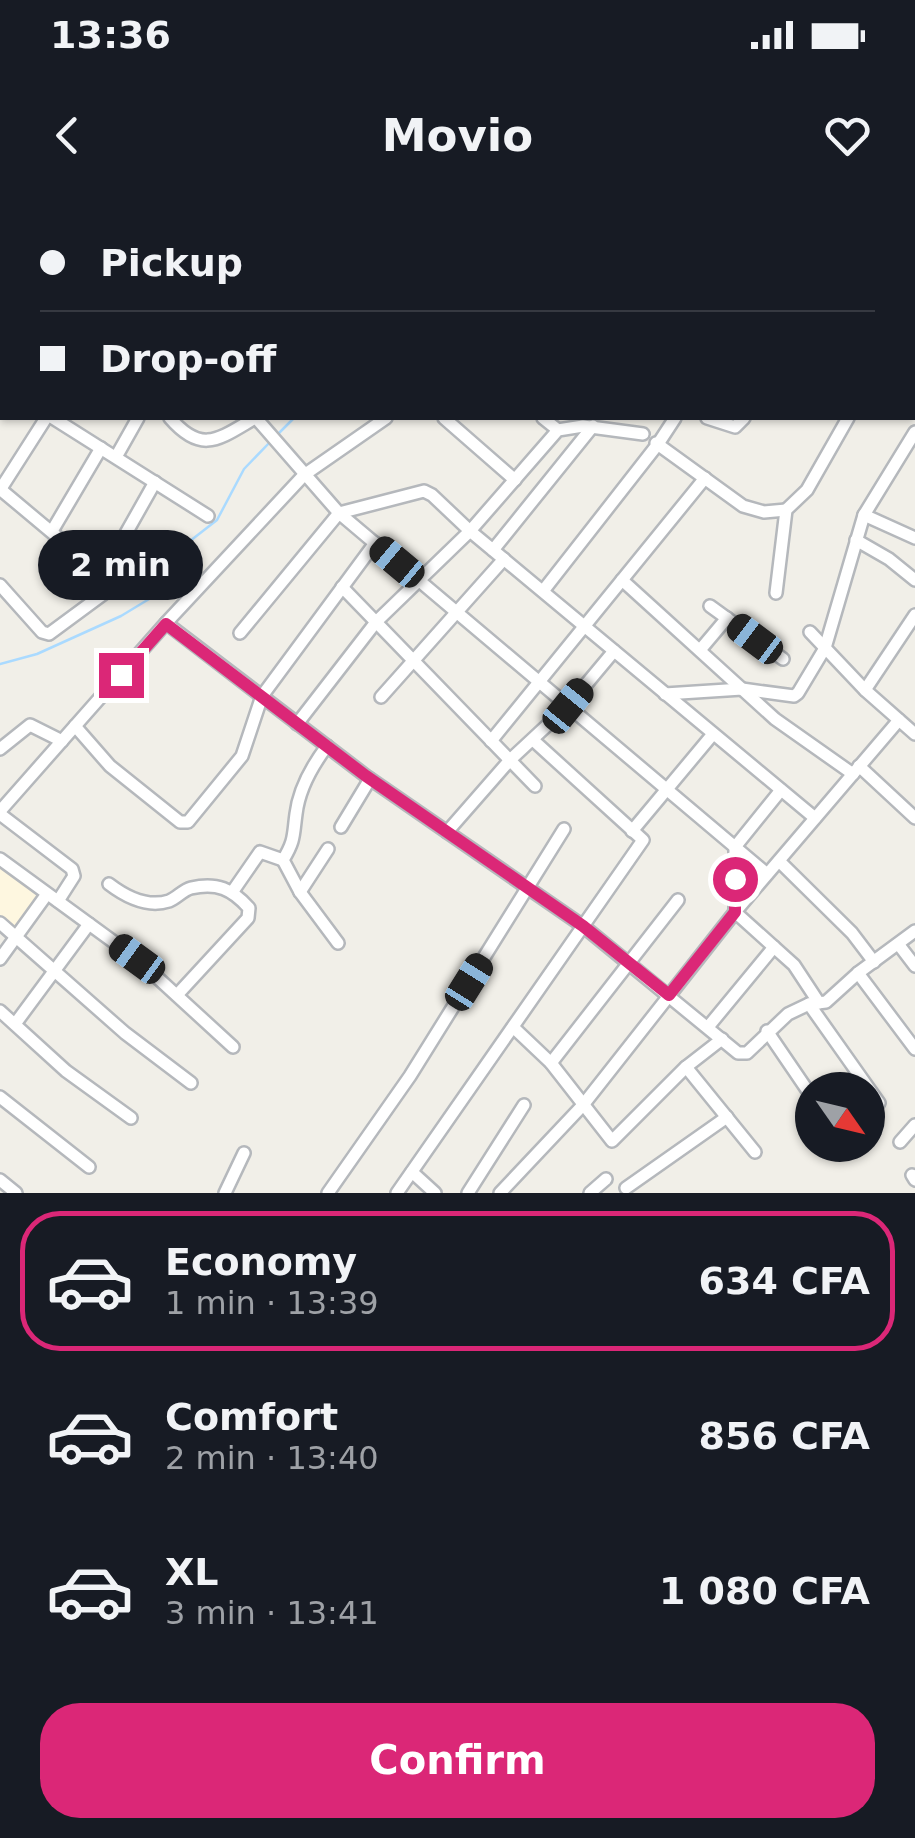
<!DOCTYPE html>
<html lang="en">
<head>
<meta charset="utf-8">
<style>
	body { margin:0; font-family:"DejaVu Sans",sans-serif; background:#242831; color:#f1f3f6; height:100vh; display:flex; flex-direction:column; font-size:38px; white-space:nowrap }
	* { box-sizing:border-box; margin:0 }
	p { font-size:32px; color:#9ea1a6 }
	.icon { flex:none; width:55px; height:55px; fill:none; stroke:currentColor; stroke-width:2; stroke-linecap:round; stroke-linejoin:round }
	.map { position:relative; height:993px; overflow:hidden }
	.panel { display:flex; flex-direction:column; background:#171b24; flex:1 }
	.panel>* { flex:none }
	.hud { position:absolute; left:0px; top:0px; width:915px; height:220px; box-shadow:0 2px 8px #0004; display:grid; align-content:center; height:220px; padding:0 40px; background:#171b24 }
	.needle { width:65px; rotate:124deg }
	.buttons { position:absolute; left:795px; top:872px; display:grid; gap:20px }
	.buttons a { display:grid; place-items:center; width:90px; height:90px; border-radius:50%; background:#171b24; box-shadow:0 2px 8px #0004; font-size:50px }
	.end { position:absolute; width:45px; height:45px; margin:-22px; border:12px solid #db2777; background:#fff; box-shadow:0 0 0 5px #fff }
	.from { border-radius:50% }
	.bubble { position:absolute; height:70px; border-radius:35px; background:#171b24; box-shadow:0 2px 8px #0004; font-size:32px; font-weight:600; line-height:70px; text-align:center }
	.car { position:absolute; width:30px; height:60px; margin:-30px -15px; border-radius:12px; box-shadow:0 0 8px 2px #0007; background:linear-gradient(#222 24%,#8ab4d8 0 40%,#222 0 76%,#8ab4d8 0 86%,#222 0) }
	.hud b { display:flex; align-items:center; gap:35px; height:95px; font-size:38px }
	.hud b+b { border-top:2px solid #363941 }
	.hud i { width:25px; height:25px; background:#f1f3f6 }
	ul { padding:18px 0 0; list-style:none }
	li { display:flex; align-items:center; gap:30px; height:140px; margin:0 20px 15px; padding:0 20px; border:5px solid transparent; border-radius:40px }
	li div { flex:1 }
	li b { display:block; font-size:38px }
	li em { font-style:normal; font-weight:600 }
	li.current { border-color:#db2777 }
	li>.icon { width:90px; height:90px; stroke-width:1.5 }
	.cta { display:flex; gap:20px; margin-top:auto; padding:20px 40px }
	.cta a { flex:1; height:115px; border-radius:40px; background:#db2777; color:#fff; font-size:40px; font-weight:600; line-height:115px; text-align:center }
	.status { display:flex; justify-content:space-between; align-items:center; height:70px; padding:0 50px; background:#171b24; direction:ltr }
	.status svg { height:28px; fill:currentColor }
	header { display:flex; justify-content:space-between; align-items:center; height:130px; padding:0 40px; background:#171b24; font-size:45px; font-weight:600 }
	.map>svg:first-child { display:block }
</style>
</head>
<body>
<div class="status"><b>13:36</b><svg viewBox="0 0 49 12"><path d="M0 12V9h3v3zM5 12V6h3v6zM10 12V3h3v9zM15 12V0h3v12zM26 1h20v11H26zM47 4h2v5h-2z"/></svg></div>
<header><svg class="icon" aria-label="back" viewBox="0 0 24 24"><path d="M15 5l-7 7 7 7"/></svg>Movio<svg class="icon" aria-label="heart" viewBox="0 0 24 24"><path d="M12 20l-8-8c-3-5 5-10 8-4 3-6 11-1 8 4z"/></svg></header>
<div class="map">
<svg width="915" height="993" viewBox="0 0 915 993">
	<rect width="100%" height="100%" fill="#f1efe8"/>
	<path fill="#fef7e0" d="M0,665L43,697L15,733L0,722Z"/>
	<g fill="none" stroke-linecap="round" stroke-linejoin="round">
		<g stroke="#aadaff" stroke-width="2.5">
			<path d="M501,2L503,0"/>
			<path d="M278,234L294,218"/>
			<path d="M0,464L37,454L121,416L159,393L181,348L217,320L244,269L272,240"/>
		</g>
		<defs>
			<g id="minor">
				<path d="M146,0L148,2"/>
				<path d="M719,0L723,2"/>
				<path d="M838,0L842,2"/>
				<path d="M125,2L128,0"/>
				<path d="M183,2L186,0"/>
				<path d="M266,2L268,0"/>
				<path d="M653,2L655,0"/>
				<path d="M806,2L807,0"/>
				<path d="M881,2L883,0"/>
				<path d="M912,112L915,108"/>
				<path d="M912,122L915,123"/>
				<path d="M0,153L2,149"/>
				<path d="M0,184L2,186"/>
				<path d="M53,218L208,316"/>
				<path d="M170,218C202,255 219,239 255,218"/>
				<path d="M256,218L339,313L767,674"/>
				<path d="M444,218L515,280"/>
				<path d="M543,218L558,230"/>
				<path d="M707,218L735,227L744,218"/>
				<path d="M656,243L743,306L764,312L786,310"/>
				<path d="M116,257L138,218"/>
				<path d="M0,289L110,381V389L49,434L42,432L0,385"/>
				<path d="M0,290L46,218"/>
				<path d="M864,315L915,338"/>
				<path d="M52,331L101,248"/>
				<path d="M856,340L889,359L915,380"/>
				<path d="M493,350L593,226"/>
				<path d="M103,374L155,282"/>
				<path d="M622,380L775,519L853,574"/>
				<path d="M342,387L535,586"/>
				<path d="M543,391L658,244L675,218"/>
				<path d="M776,393L786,310L807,290L848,218"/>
				<path d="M710,406L783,459"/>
				<path d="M166,423L366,576L583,726L738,853H747L788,814L809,804L826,802L858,773L915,731"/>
				<path d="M810,432L865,490L915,534"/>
				<path d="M240,433L339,313L424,291L432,295L470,331L815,618"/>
				<path d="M700,450L727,418"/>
				<path d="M865,490L915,415"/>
				<path d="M665,494L742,489L794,496L798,493L825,448L864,315L915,232"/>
				<path d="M381,497L504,359"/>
				<path d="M297,524L376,422L470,331L558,230L583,226L643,234"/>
				<path d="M75,526L110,566L180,622H188L242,556L262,496L375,343"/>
				<path d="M491,541L705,278"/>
				<path d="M327,546C312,566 299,588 296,614C293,636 295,640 283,660L300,692L338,743"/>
				<path d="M0,549L30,525L62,541"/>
				<path d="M859,566L915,618"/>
				<path d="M781,590L735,647V712L794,765L819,803"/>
				<path d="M0,611L166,423L304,275L386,218"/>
				<path d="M0,614L72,669L74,676L58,701"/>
				<path d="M341,627L370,579"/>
				<path d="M632,631L713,534"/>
				<path d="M447,632L510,560L568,506L614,451"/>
				<path d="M0,659L137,759L233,847"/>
				<path d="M779,661L852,733L874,762"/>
				<path d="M109,684C126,697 147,708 169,701C177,698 183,690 191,688C217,682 232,689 249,708L248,718L177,795"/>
				<path d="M233,691L260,652L283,660"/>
				<path d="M300,692L328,649"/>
				<path d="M0,723L125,833L191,883"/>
				<path d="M899,745L915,766"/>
				<path d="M0,759L47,694"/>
				<path d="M858,773L915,849"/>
				<path d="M809,804L879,903"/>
				<path d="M0,811L66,871L131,918"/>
				<path d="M15,824L89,724"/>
				<path d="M513,827L551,863L612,941L686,867L722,839"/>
				<path d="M708,827L774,747"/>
				<path d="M767,831L812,897"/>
				<path d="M551,863L678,700"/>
				<path d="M686,867L755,952"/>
				<path d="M0,897L89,967"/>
				<path d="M900,942L915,925"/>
				<path d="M412,972L435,993"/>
				<path d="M912,975L915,980"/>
				<path d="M0,980L16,993"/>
				<path d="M626,988L727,917"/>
				<path d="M225,993L244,953"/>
				<path d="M328,993L410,876L564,629"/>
				<path d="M397,993L643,640L533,540"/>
				<path d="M468,993L524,905"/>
				<path d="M500,993L583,905L735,712L899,520"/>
				<path d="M590,993L606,979"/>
			</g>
			<g id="highway">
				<path d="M15,2L18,0"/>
				<path d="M0,25L2,23"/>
			</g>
		</defs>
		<use href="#minor" stroke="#b5b8bc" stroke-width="16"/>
		<use href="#highway" stroke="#f9ab00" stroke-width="22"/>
		<use href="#minor" stroke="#fff" stroke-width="11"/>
		<use href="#highway" stroke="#fde293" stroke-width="18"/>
	</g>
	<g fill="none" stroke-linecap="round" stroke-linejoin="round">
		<path stroke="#db2777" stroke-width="12" d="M121,475L166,424L366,576L583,726L669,795L735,712V679"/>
	</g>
</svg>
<div class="buttons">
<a><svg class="needle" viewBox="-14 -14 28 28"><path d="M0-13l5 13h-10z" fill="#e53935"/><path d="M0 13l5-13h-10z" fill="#9ea1a6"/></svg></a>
</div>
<i class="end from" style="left:735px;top:679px"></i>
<i class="end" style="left:121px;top:475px"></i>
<div class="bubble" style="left:38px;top:330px;width:165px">2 min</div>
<i class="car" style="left:397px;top:362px;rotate:310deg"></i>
<i class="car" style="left:755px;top:439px;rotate:307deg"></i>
<i class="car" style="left:568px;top:506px;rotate:39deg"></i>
<i class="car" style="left:137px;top:759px;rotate:306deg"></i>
<i class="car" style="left:469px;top:782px;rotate:32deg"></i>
<div class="hud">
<b><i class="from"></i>Pickup</b>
<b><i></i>Drop-off</b>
</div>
</div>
<section class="panel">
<ul>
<li class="current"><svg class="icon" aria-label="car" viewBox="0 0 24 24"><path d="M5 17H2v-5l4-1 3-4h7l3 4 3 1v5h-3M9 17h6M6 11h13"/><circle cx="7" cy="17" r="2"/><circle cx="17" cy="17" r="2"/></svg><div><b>Economy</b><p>1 min · 13:39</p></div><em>634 CFA</em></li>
<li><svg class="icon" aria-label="car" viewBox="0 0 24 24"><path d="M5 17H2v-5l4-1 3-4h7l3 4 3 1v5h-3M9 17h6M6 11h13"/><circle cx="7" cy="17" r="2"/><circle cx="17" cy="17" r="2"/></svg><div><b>Comfort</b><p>2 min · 13:40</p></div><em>856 CFA</em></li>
<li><svg class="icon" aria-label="car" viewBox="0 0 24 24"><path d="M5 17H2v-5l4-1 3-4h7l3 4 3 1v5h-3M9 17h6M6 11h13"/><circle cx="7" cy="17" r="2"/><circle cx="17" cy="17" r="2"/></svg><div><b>XL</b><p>3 min · 13:41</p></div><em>1 080 CFA</em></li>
</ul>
<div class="cta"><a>Confirm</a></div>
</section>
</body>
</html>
